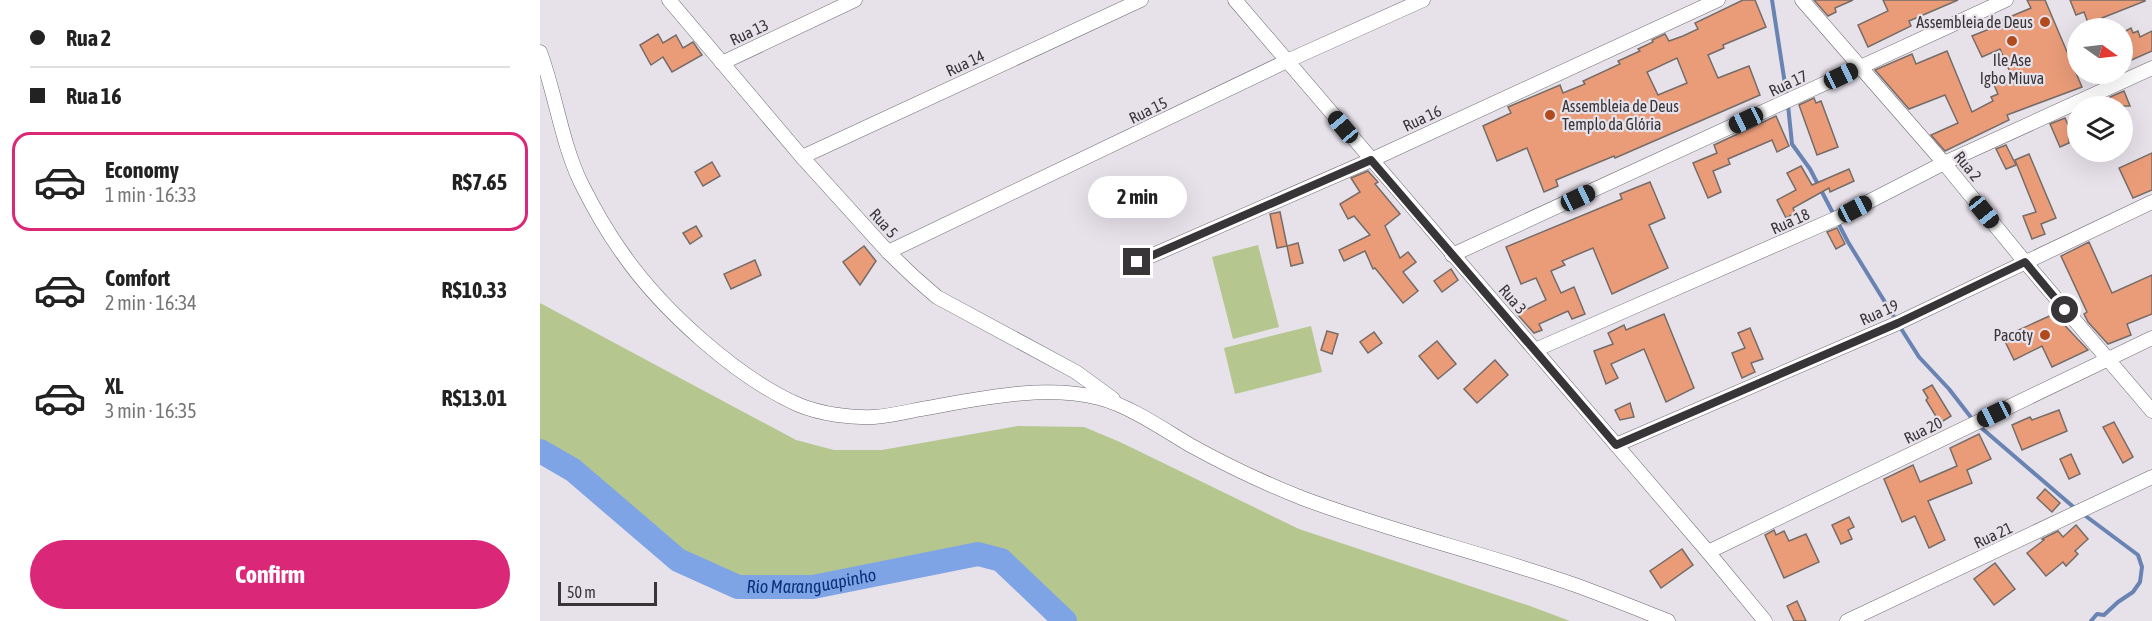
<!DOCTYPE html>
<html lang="en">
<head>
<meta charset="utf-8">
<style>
	body { margin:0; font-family:"Asap Condensed",sans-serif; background:#f6f6f6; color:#222; height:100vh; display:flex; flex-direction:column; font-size:22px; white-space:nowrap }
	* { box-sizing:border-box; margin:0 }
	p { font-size:20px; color:#767676 }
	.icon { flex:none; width:33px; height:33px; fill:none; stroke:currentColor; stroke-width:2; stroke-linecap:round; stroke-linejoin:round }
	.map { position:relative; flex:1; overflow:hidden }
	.panel { display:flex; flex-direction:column; background:#fff; width:540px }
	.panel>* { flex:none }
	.guide { display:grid; align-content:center; height:132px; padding:0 30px; background:#fff }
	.needle { width:39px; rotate:104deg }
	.controls { position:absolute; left:1527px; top:18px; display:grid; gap:12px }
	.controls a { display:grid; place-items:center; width:66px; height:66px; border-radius:50%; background:#fff; box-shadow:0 6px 24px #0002; font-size:30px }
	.scale { position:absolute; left:18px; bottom:15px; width:99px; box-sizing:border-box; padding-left:6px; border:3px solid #373538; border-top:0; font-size:16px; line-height:21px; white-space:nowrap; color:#373538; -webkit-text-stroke:4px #e7e1ea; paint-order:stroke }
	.end { position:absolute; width:27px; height:27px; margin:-14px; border:8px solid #373538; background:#fff; box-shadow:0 0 0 3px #fff }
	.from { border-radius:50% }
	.bubble { position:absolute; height:42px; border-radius:21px; background:#fff; box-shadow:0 6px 24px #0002; font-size:20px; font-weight:700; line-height:42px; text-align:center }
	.car { position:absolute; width:18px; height:36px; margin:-18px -9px; border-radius:8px; box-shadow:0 0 4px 2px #0007; background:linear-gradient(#222 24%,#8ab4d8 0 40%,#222 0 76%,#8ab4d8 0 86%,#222 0) }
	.guide b { display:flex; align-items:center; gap:21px; height:57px; font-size:22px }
	.guide b+b { border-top:2px solid #e0e0e0 }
	.guide i { width:15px; height:15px; background:#222 }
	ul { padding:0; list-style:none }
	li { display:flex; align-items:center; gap:18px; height:99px; margin:0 12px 9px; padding:0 18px; border:3px solid transparent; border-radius:18px }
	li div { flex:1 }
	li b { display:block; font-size:22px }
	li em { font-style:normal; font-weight:700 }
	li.on { border-color:#db2777 }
	li>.icon { width:54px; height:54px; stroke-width:1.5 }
	.action { display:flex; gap:12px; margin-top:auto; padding:12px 30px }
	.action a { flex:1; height:69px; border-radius:36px; background:#db2777; color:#fff; font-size:24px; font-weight:700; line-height:69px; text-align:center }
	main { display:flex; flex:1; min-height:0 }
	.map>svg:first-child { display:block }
</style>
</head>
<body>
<main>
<section class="panel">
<div class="guide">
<b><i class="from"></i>Rua 2</b>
<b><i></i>Rua 16</b>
</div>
<ul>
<li class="on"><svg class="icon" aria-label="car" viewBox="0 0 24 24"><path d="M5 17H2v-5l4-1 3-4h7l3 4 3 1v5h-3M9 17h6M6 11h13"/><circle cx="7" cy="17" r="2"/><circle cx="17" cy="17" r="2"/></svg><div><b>Economy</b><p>1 min · 16:33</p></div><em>R$7.65</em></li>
<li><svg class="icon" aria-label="car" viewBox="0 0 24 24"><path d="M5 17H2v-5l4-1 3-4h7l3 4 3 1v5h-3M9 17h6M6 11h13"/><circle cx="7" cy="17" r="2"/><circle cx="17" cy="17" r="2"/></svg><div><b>Comfort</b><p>2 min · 16:34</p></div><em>R$10.33</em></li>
<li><svg class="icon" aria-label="car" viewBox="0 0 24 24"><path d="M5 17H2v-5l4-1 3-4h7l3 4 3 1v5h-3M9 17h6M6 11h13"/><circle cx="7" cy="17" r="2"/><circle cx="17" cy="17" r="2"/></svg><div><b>XL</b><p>3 min · 16:35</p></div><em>R$13.01</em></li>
</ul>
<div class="action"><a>Confirm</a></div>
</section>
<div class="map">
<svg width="1612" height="621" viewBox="0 0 1612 621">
	<rect width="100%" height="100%" fill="#e7e1ea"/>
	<g fill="#b5c78f">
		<path d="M718,245L739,327L693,339L672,257Z"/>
		<path d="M0,303L256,440L294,450H342L478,426L544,427L580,442L759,529L990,606L1030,621H525L461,560L438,554L273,587H198L138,560L33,470L0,451Z"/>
		<path d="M771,326L782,372L695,394L684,348Z"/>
	</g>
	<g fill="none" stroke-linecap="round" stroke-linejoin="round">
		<g stroke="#6983b2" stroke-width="4">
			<path d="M1232,0L1247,97"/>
			<path d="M1248,105L1252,144L1270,169L1308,242L1356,320"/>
			<path d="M1360,327L1379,357L1409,389L1433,420"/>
			<path d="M1438,425L1537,510"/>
			<path d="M1543,514L1598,555L1602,567L1600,582L1593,592L1578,602L1564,615L1557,614L1551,621"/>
		</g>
		<path stroke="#7ea4e6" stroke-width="24" id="s1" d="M0,451L33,470L138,560L198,587H273L438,554L461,560L525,621"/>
	</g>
	<g fill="#ea9c79" stroke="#756c68" stroke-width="1.5" fill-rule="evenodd">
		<path d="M1203,0H1215L1226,27L1183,45L1184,48L1168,55L1178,78L1209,66L1220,95L1075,158L1074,156L1016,180L1018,186L1004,192L987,148L957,161L943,126L971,113L968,107L1020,85L1023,93L1045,84L1043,81L1080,64L1078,61L1100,51L1098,49L1113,42L1112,40L1125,34L1129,41L1143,36L1158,29L1155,23ZM1137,58L1147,83L1118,95L1107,72Z"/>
		<path d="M1274,0H1313L1295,8L1296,12L1288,16Z"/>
		<path d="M1343,0H1418L1369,21L1371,26L1328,47L1318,25L1348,11Z"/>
		<path d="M1487,0H1505L1542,87L1467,115L1469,120L1405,151L1391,135L1418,123L1405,95L1369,109L1335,70L1372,54L1376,64L1407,51L1432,112L1453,101L1451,97L1458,94L1454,85L1472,77L1460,49L1442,57L1432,36L1452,28L1450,25L1491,8Z"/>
		<path d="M1530,0H1605V1L1562,18L1565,26L1550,28L1544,12L1536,15Z"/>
		<path d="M1591,28L1593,33L1598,31L1600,37L1612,31V51L1587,62L1582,52V33Z"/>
		<path d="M118,34L123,43L136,35L143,48L153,42L162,55L132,72L123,57L111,65L100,45Z"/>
		<path d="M1584,91L1590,106H1573L1570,97Z"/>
		<path d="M1274,98L1276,103L1281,101L1298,147L1277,155L1259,105Z"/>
		<path d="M1236,116L1249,146L1237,152L1232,140L1188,159L1190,164L1173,171L1181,192L1168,198L1153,163L1177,153L1174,145Z"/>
		<path d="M1525,118L1529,127V143L1520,147L1510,124Z"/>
		<path d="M1466,145L1476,165L1466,169L1456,149Z"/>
		<path d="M1612,153V190L1593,198L1579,168Z"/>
		<path d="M1489,154L1516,218L1501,224L1505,234L1492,239L1483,216L1496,212L1475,160Z"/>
		<path d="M172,162L180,176L163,186L155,172Z"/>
		<path d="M1261,166L1272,185L1309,169L1314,181L1290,192L1289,188L1253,208L1255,213L1246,218L1237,200L1256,190L1247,173Z"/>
		<path d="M828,171L838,182L835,184L860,214L845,226L860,258L868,252L876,262L863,272L878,291L863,303L835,268L833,269L825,251L804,261L799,250L830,235L814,216L808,219L800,204L820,192L811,178Z"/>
		<path d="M1110,182L1125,218L1109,225L1128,268L1072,294L1053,248L1022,261L1025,265L1011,271L1021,293L1034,287L1045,314L1032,319L1028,311L999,324L1002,330L994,333L977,314L1006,300L996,278L981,284L966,247L1082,199L1080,194Z"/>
		<path d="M740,212L747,246L737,248L730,214Z"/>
		<path d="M156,226L162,236L150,244L143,233Z"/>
		<path d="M1297,228L1305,244L1296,249L1287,232Z"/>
		<path d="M1549,242L1572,293L1612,275V314L1587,324L1591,335L1568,344L1548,322L1544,314L1547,312L1521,256Z"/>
		<path d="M758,243L763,263L751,266L747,246Z"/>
		<path d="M324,246L336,261L320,285L303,262Z"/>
		<path d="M215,260L221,275L191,289L184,274Z"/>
		<path d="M911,269L918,280L902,292L894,281Z"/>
		<path d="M1124,314L1154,388L1126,402L1104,349L1071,364L1078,378L1066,384L1054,351L1073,344L1068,333L1084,325L1086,330Z"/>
		<path d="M1514,314L1548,350L1512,367L1502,346L1474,360L1463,337Z"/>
		<path d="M1210,328L1223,359L1211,363L1215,372L1202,378L1192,353L1205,348L1198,333Z"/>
		<path d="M787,331L798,334L792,354L781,350Z"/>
		<path d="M834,332L842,343L828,353L820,342Z"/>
		<path d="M897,341L916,364L898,379L879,356Z"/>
		<path d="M955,360L968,375L937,403L924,389Z"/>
		<path d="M1392,385L1411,416L1400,423L1386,400L1388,398L1383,390Z"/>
		<path d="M1090,403L1094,417L1080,420L1075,410Z"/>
		<path d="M1519,410L1527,431L1482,450L1472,425L1490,417L1492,420Z"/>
		<path d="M1574,422L1593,457L1583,463L1563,427Z"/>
		<path d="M1439,434L1451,459L1427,470L1432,483L1388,501L1405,540L1389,548L1375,516L1362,522L1344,479L1373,465L1380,482L1417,466L1410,448Z"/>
		<path d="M1531,454L1540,474L1529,479L1520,459Z"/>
		<path d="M1505,489L1520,503L1512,512L1497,498Z"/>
		<path d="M1309,517L1314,527L1308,530L1312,539L1301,544L1292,525Z"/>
		<path d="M1536,525L1548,539L1535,551L1538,554L1526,566L1523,562L1506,576L1487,553L1504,540L1502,539L1518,531L1523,537Z"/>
		<path d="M1234,530L1236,535L1244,531L1249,541L1266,534L1279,562L1244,578L1225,535Z"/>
		<path d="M1142,549L1153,565L1121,588L1110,571Z"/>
		<path d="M1455,563L1475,589L1454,605L1434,579Z"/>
		<path d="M1257,601L1266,621H1254L1247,606Z"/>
	</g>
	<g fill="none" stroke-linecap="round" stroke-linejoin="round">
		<defs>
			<g id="street">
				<path d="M129,0L262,157L348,252L374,277L397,297L536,372L573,399"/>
				<path d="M695,0L1168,552L1225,621"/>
				<path d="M1262,0L1404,163L1485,262L1612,411"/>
				<path d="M0,52C16,95 21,141 41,183C53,207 67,232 83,254C122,310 197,378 259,405C281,414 310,418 334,417C350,416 366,412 381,409C438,399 502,384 559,398C590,406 623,429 650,445C686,465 724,483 762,498C852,532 947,554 1038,586C1068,597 1098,609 1128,621"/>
				<path d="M182,63L315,0"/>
				<path d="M262,157L601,0"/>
				<path d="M348,252L747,61L883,0"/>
				<path d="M912,255L1466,0"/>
				<path d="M597,262L831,160L1178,0"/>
				<path d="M995,350L1297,218L1404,163L1612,68"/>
				<path d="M1076,445L1358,323L1612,202"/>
				<path d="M1168,552L1612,338"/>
				<path d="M1307,621L1612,477"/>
			</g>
		</defs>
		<use href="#street" stroke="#6d6970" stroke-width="15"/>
		<use href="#street" stroke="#fff" stroke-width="14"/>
	</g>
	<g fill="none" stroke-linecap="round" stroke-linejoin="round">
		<path stroke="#373538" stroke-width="8" d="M597,262L831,160L1076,445L1358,323L1485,262L1525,310"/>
	</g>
	<g fill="#b14b1e" stroke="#e7e1ea" stroke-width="2">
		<circle cx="1505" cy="22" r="6"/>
		<circle cx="1472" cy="41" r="6"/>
		<circle cx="1010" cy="115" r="6"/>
		<circle cx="1505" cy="335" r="6"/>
	</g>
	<g text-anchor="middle" stroke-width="4.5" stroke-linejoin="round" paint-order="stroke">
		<g font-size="16" fill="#373538" stroke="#e7e1ea" text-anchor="end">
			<text x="1493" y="28">Assembleia de Deus</text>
			<text x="1472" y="66" text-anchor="middle">Ile Ase<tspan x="1472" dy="18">Igbo Miuva</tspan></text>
			<text x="1022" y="112" text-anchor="start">Assembleia de Deus<tspan x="1022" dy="18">Templo da Glória</tspan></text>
			<text x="1493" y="341">Pacoty</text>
		</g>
		<g font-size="16" fill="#373538" stroke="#e7e1ea">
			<text transform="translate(209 32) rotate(-25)" y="6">Rua 13</text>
			<text transform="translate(425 63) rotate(-25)" y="6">Rua 14</text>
			<text transform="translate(1248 83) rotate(-25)" y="6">Rua 17</text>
			<text transform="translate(608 110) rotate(-26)" y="6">Rua 15</text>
			<text transform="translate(882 118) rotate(-25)" y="6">Rua 16</text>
			<text transform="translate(1428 166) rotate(51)" y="6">Rua 2</text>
			<text transform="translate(1250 221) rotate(-24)" y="6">Rua 18</text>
			<text transform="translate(344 223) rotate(48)" y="6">Rua 5</text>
			<text transform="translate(973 299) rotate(49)" y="6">Rua 3</text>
			<text transform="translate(1339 312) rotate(-24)" y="6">Rua 19</text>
			<text transform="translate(1383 430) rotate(-26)" y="6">Rua 20</text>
			<text transform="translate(1453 535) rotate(-25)" y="6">Rua 21</text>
		</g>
		<g font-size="18" font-style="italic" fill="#09327d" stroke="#e7e1ea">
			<text dy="6" stroke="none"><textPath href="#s1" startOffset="316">Rio Maranguapinho</textPath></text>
		</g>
	</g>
</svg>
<div class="controls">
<a><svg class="needle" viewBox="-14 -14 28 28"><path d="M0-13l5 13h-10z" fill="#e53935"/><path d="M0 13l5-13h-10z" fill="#767676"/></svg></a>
<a><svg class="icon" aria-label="layers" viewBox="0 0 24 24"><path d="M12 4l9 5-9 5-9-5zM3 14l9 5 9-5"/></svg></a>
</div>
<div class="scale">50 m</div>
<i class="end from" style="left:1525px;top:310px"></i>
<i class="end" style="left:597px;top:262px"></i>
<div class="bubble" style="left:548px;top:176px;width:99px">2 min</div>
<i class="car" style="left:1301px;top:76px;rotate:65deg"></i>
<i class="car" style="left:1206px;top:120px;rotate:245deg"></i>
<i class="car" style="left:803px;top:127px;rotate:320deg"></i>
<i class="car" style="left:1038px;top:198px;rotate:65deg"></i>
<i class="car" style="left:1315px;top:209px;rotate:62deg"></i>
<i class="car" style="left:1444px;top:212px;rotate:141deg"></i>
<i class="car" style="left:1454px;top:414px;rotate:244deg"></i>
</div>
</main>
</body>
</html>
